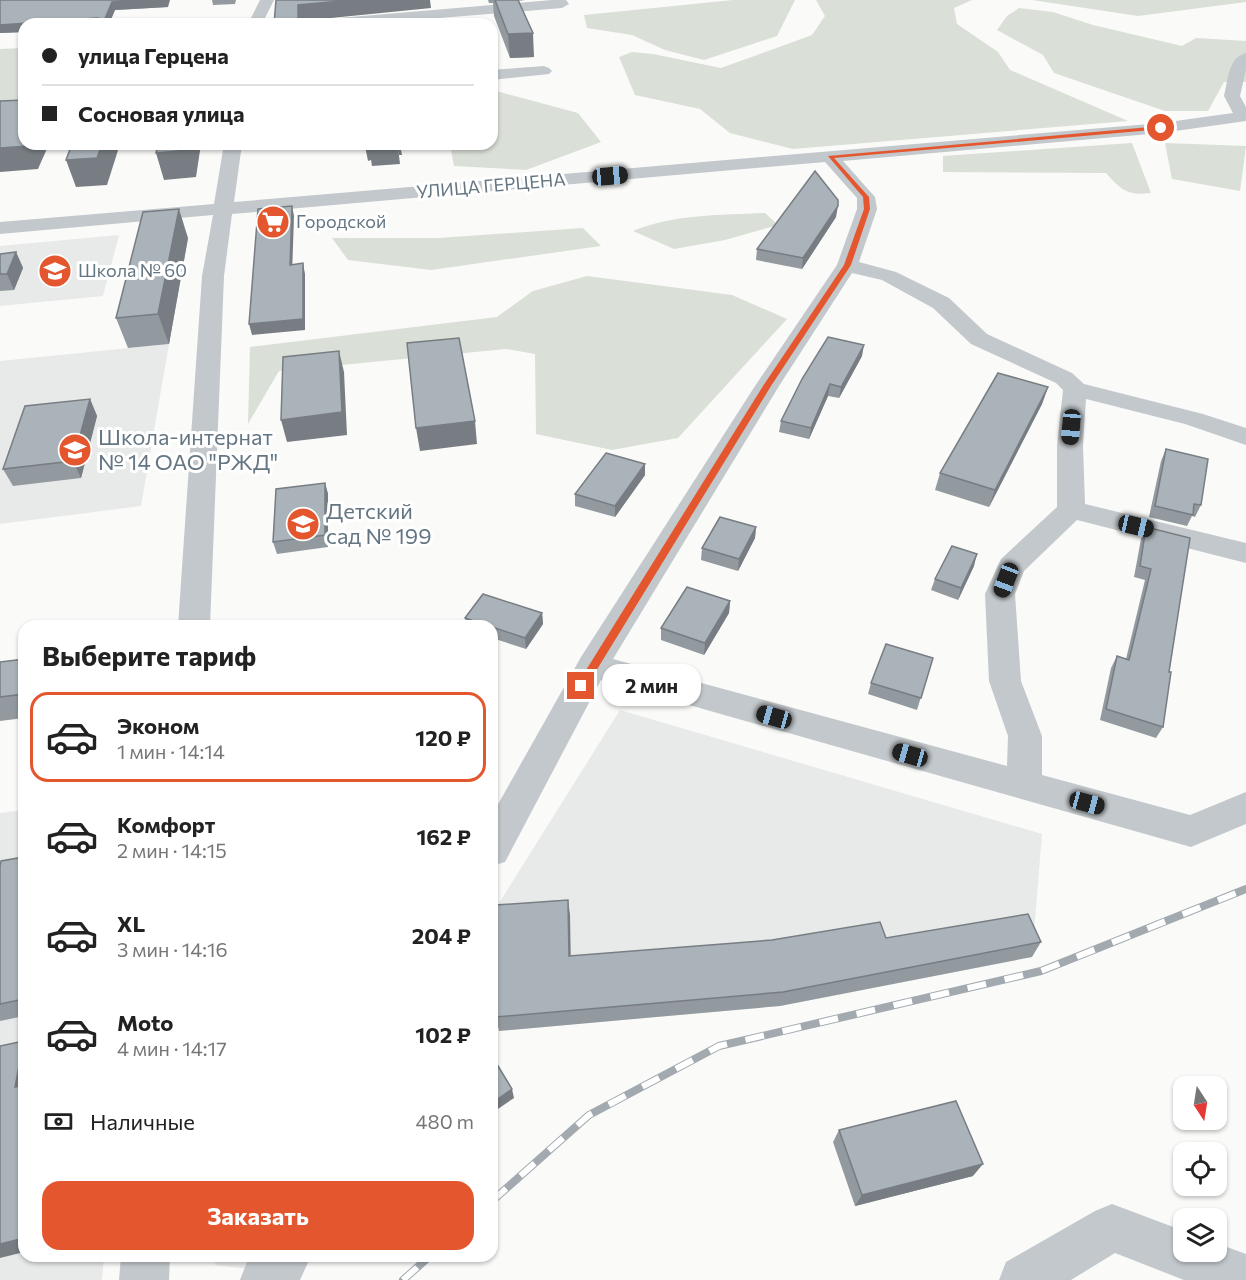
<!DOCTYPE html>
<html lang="ru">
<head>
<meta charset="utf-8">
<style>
	body { margin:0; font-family:Commissioner,sans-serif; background:#f2f2f2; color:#222; height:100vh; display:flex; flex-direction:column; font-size:22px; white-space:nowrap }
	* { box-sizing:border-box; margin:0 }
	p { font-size:20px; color:#767676 }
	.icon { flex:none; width:33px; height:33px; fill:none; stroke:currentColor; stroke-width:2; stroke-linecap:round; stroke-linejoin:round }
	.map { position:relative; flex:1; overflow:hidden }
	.drawer { position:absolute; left:18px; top:620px; width:480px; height:642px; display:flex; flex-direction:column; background:#fff; border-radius:18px; box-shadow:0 2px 4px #0004 }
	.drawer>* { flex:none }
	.top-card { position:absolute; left:18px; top:18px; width:480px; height:132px; border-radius:18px; box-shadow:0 2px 4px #0004; display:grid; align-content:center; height:132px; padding:0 24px; background:#fff }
	.needle { width:39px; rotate:168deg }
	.tools { position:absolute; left:1173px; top:1076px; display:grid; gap:12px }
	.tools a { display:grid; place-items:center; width:54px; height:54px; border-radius:12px; background:#fff; box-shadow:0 2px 4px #0004; font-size:30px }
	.end { position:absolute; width:27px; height:27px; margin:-14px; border:8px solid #e4572e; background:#fff; box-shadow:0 0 0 3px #fff }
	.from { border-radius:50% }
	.bubble { position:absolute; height:42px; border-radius:18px; background:#fff; box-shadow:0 2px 4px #0004; font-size:20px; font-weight:700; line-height:42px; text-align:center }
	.car { position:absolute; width:18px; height:36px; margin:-18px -9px; border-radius:8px; box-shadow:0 0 4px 2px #0007; background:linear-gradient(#222 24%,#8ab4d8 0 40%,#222 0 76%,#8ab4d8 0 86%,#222 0) }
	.top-card b { display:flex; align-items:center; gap:21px; height:57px; font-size:22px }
	.top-card b+b { border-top:2px solid #e0e0e0 }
	.top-card i { width:15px; height:15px; background:#222 }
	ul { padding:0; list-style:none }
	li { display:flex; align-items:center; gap:18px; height:90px; margin:0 12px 9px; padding:0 12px; border:3px solid transparent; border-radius:18px }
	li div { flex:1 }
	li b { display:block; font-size:22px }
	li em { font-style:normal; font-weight:700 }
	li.selected { border-color:#e4572e }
	li>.icon { width:54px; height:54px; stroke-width:1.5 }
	h2 { padding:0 24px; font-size:27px; line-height:72px }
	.pay { display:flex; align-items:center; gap:15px; height:66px; padding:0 24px; font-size:22px }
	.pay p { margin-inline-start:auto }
	.button { display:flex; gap:12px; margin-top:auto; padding:12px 24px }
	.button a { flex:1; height:69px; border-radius:18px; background:#e4572e; color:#fff; font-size:24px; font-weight:700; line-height:69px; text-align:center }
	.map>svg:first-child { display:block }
</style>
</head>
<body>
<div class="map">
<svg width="1246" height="1280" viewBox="0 0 1246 1280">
	<rect width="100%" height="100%" fill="#fafaf8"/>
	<g fill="#e8e9e9">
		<path d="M119,235L103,296L0,306V246Z"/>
		<path d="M169,344L141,506L0,524V361Z"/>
		<path d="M620,710L1042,834L1032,957L780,1006L499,1031L496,908Z"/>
		<path d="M24,810V1256H104L102,1280H0V813Z"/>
		<path d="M217,1256H266L258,1270L215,1265Z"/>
	</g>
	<g fill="#dadfd7">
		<path d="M733,0H795L777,36L704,60L665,50L632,35L587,28L584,15Z"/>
		<path d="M816,0H972L954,8L957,24L998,52L1010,70L1128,121L793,149L730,133L700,109L635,95L619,57L632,52L653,54L721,68L812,35L825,16Z"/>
		<path d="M1032,0H1246V2L1138,16Z"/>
		<path d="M1019,8L1053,12L1093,25L1182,46L1196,38L1246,41V82H1224L1208,111H1165L1054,73L1043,55L997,30L1007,16Z"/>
		<path d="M24,48V104L0,106V49Z"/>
		<path d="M492,90L578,113L601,142L526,170L454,166L450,144H492Z"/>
		<path d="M1132,143L1151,193C1128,196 1121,190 1106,173L943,172V156Z"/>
		<path d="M1165,143L1246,146L1240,191L1172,179Z"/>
		<path d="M765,213L778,225L725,240L674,249L633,231C674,214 722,215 765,213Z"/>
		<path d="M583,228L601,246L431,270L348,260L332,238H439Z"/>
		<path d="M587,276L732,295L787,319L678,438L612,450L536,434L535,354L506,349L279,371L248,424L250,347L497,317L533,291Z"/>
	</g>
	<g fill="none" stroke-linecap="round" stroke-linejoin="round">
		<g fill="#c3c8cc" fill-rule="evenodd">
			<path d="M260,0H274L262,24H248Z"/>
			<path d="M552,0H566L569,4L562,8L366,24H308L315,20Z"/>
			<path d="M1246,53V69L1240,96L1246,107V121L1161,133L843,161L875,197L877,209L859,262L896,272L949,298L987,334L1072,373L1084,384L1203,414L1246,428V445L1185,424L1086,399L1083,446L1085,504L1246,543V563L1077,520L1024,571L1015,594L1021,681L1042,736V775L1190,815L1246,792V824L1191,847L601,680L505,862L492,866V815L581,657L755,386L837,265L857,209V198L825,162L232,214L224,276L210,626H178L202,276L213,215L0,234V222L214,204L224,144H242L234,202L1161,123L1233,113L1224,96C1228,81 1228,57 1246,53ZM852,273L882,280L933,308L971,344L1056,383L1063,390L1057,446V507L1001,559L985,594L989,681L1008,736L1007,766L613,659L779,386Z"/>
			<path d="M544,66L549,68L552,71L549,74L492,80V70Z"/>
			<path d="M1112,1204L1184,1231V1251H1216V1243L1246,1254V1280H1184L1115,1253L1071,1280H999L1006,1262L1095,1211Z"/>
			<path d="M121,1256H170L169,1280H119Z"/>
			<path d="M258,1256H311L300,1280H240L247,1262Z"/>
		</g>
		<defs>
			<g id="rail">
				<path d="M492,1201L589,1115L719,1046L1041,971L1246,889"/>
				<path d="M403,1280L430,1256"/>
			</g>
		</defs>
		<use href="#rail" stroke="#a2aab0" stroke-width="8"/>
		<use href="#rail" stroke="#fff" stroke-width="6" stroke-dasharray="19" stroke-linecap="butt"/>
	</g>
	<g fill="#929a9f">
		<path d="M0,0L168,7L115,10L109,24H24V32L0,33Z"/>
		<path d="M212,0H236L235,4L213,5Z"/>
		<path d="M488,0H525L518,1L534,57L510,58L494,16L493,3H489Z"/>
		<path d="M836,217L802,269L756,260L757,249Z"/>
		<path d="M188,238L169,344L128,348L116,318Z"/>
		<path d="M16,252L23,268L14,290L0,291V254Z"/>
		<path d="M862,356L839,398L828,396L809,439L779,432L781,421Z"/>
		<path d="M1048,387L1042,404L989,507L935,490L940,473Z"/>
		<path d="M90,399L97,416L81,478L13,486L3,469Z"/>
		<path d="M1166,449L1201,505L1195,517L1192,516L1187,526L1149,517L1161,461Z"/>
		<path d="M645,464V475L615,517L575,506V494Z"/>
		<path d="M325,483L328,494V547L277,554L273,542Z"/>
		<path d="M756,527L755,538L738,571L701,560L702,548Z"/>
		<path d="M1146,527L1169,672L1163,727L1156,738L1100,720L1111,668L1117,656L1126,659L1145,580L1134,577L1141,539Z"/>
		<path d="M974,566L958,600L931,590L935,579Z"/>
		<path d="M730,601L729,613L704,655L661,640V628Z"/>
		<path d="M542,613L543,624L526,649L492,638V626H466L465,618Z"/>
		<path d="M933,658L917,710L868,694L871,683Z"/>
		<path d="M24,659V718L0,721V662Z"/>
		<path d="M24,857V1016L0,1021V866Z"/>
		<path d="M570,915V956L886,938L1041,942L1032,957L780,1006L499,1031L496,1017Z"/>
		<path d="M839,1130L973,1176L855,1206L833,1142Z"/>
	</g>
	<g fill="#777d82">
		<path d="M152,0H170L168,7L115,10L109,24H105L104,21L112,2Z"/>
		<path d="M352,0H430L431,8L301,21V24H298V5Z"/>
		<path d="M98,18L100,24H24V32L0,33V25Z"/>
		<path d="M533,33L534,57L510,58L508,34Z"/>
		<path d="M30,144H49L38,169L0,172V148Z"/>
		<path d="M102,144H120L107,185L76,187L66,160Z"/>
		<path d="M189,144H201L196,177L164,180L156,153Z"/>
		<path d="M397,144H400L402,155H399Z"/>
		<path d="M368,145L398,148L400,164L372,166L371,160L368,161L365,146Z"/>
		<path d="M292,206L294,216L292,275L290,265Z"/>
		<path d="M838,206L836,217L802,269L803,258Z"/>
		<path d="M179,209L188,238L169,344L158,314Z"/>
		<path d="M16,252L23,268L14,290L7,274Z"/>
		<path d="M303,263L305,274V330L252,335L249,324Z"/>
		<path d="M864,345L862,356L839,398L841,387Z"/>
		<path d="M339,351L344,372L347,435L287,442L281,420Z"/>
		<path d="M830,384L828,396L809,439L811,428Z"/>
		<path d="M1048,387L1042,404L989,507L995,490Z"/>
		<path d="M90,399L97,416L81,478L73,461Z"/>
		<path d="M475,421L477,444L420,451L416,428Z"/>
		<path d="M645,464V475L615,517V506Z"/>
		<path d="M325,483L328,494V547L325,535Z"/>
		<path d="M756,527L755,538L738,571L739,559Z"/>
		<path d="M977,554L974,566L958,600L961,588Z"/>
		<path d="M730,601L729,613L704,655L705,643Z"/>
		<path d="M542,613L543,624L526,649L525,638Z"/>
		<path d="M568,900L570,915L571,971L569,956Z"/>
		<path d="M24,1041V1094L15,1087Z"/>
		<path d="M512,1089L514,1098L492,1113V1103Z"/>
		<path d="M983,1164L973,1176L855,1206L862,1195Z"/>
		<path d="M24,1238V1252L0,1258V1244Z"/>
	</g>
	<g fill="#aab3b9" stroke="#777d82" stroke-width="1.5">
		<path d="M0,0H152L112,2L104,21L98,18L0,25Z"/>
		<path d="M276,0H352L298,5V24H274Z"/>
		<path d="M495,0H518L533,33L508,34Z"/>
		<path d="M24,100V144H30L29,146L0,148V101Z"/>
		<path d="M72,144H102L97,158L66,160Z"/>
		<path d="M158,144H189L188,150L156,153Z"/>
		<path d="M365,144H397L398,148L369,151L368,145L365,146Z"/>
		<path d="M815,171L838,200V206L803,258L757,249Z"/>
		<path d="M292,206L290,265L303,263V319L249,324L258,209Z"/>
		<path d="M179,209L158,314L116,318L143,212Z"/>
		<path d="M16,252L7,274H0V254Z"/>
		<path d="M828,337L864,345L841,387L830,384L811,428L781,421L802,379Z"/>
		<path d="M459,338L475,421L416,428L407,343Z"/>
		<path d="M339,351L342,412L281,420L283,357Z"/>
		<path d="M998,373L1048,387L995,490L940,473Z"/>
		<path d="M90,399L73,461L3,469L25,406Z"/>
		<path d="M1166,449L1208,459L1201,505L1194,504L1193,515L1155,506Z"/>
		<path d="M606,453L645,464L615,506L575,494Z"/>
		<path d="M325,483V535L273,542L276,489Z"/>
		<path d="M720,517L756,527L739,559L702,548Z"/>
		<path d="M1146,527L1190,538L1169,672H1171L1163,727L1106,709L1117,656L1129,660L1151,569L1140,566Z"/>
		<path d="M952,546L977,554L961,588L935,579Z"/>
		<path d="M687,587L730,601L705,643L661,628Z"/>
		<path d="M483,594L542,613L525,638L492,627V626H488L465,618Z"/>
		<path d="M886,644L933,658L921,698L871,683Z"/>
		<path d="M24,659V694L0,697V662Z"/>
		<path d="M24,857V999L0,1004V866L1,861Z"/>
		<path d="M568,900L569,956L772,940L880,922L886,938L1028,914L1041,942L783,992L496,1017V905Z"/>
		<path d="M24,1041L15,1087L24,1085V1238L0,1244V1046Z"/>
		<path d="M492,1056L512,1089L492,1103Z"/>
		<path d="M956,1101L983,1164L862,1195L839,1130Z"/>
	</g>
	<path fill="#e4572e" d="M1161,126L1163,129L834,158L869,197L870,209L851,265L771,386L585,689H578V683L763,386L844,265L864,209L863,197L828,156Z"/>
	<defs>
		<symbol id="supermarket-disc" viewBox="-11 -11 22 22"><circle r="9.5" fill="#e4572e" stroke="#fff"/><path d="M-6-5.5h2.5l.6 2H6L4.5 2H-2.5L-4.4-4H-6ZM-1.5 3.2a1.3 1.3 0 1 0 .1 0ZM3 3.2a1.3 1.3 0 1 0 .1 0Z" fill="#fff"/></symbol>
		<symbol id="school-disc" viewBox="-11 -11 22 22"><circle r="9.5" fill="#e4572e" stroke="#fff"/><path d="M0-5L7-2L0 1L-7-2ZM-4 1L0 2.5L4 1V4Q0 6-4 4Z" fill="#fff"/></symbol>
	</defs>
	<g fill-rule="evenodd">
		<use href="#supermarket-disc" x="254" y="203" width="38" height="38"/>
		<use href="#school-disc" x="36" y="252" width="38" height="38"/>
		<use href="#school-disc" x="56" y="431" width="38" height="38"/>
		<use href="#school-disc" x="284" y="505" width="38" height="38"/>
	</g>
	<g text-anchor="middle" stroke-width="6" stroke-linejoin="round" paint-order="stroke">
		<g font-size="18" fill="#657683" stroke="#fff">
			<text transform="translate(491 186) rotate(-5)" y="6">УЛИЦА ГЕРЦЕНА</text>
		</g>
		<g font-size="18" fill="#657683" stroke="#fff" text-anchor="start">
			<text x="296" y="228">Городской</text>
			<text x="78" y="277">Школа № 60</text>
		</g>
		<g font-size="22" fill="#657683" stroke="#fff" text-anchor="start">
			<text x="98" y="445">Школа-интернат<tspan x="98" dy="25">№ 14 ОАО "РЖД"</tspan></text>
			<text x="326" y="519">Детский<tspan x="326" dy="25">сад № 199</tspan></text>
		</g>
	</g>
</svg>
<div class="tools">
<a><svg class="needle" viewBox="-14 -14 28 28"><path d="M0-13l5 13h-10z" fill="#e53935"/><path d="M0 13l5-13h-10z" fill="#767676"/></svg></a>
<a><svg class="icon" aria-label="locate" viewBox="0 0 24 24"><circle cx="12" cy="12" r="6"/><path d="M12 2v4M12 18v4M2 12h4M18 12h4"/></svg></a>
<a><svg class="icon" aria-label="layers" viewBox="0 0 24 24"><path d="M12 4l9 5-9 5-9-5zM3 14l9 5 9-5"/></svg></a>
</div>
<i class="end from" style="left:1161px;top:128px"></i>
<i class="end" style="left:581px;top:686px"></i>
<div class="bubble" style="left:602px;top:664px;width:99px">2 мин</div>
<i class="car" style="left:610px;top:176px;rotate:85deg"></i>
<i class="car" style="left:1071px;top:427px;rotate:185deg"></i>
<i class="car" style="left:1136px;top:526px;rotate:103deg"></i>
<i class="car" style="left:1006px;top:580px;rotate:201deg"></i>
<i class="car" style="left:774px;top:717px;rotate:286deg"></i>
<i class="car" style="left:910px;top:755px;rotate:286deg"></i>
<i class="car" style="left:1087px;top:803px;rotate:105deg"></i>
<div class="top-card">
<b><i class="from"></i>улица Герцена</b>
<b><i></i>Сосновая улица</b>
</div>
<section class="drawer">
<h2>Выберите тариф</h2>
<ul>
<li class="selected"><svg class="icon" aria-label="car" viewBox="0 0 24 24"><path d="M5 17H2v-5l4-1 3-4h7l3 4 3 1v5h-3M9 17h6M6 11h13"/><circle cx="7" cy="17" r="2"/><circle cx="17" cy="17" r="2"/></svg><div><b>Эконом</b><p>1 мин · 14:14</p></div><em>120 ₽</em></li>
<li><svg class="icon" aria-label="car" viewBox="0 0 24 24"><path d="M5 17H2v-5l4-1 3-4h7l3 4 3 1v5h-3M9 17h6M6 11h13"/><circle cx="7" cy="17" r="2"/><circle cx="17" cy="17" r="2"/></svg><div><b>Комфорт</b><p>2 мин · 14:15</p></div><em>162 ₽</em></li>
<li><svg class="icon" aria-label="car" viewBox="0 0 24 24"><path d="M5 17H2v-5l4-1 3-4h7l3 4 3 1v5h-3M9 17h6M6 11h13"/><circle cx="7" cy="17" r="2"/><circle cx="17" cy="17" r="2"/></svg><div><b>XL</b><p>3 мин · 14:16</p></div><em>204 ₽</em></li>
<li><svg class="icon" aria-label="car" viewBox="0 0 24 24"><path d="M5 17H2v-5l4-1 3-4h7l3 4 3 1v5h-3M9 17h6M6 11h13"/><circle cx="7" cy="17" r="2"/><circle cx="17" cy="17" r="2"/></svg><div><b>Moto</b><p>4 мин · 14:17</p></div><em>102 ₽</em></li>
</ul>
<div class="pay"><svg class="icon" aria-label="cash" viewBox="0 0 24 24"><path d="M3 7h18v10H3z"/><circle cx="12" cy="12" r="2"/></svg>Наличные<p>480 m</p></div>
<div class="button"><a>Заказать</a></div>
</section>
</div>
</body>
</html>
